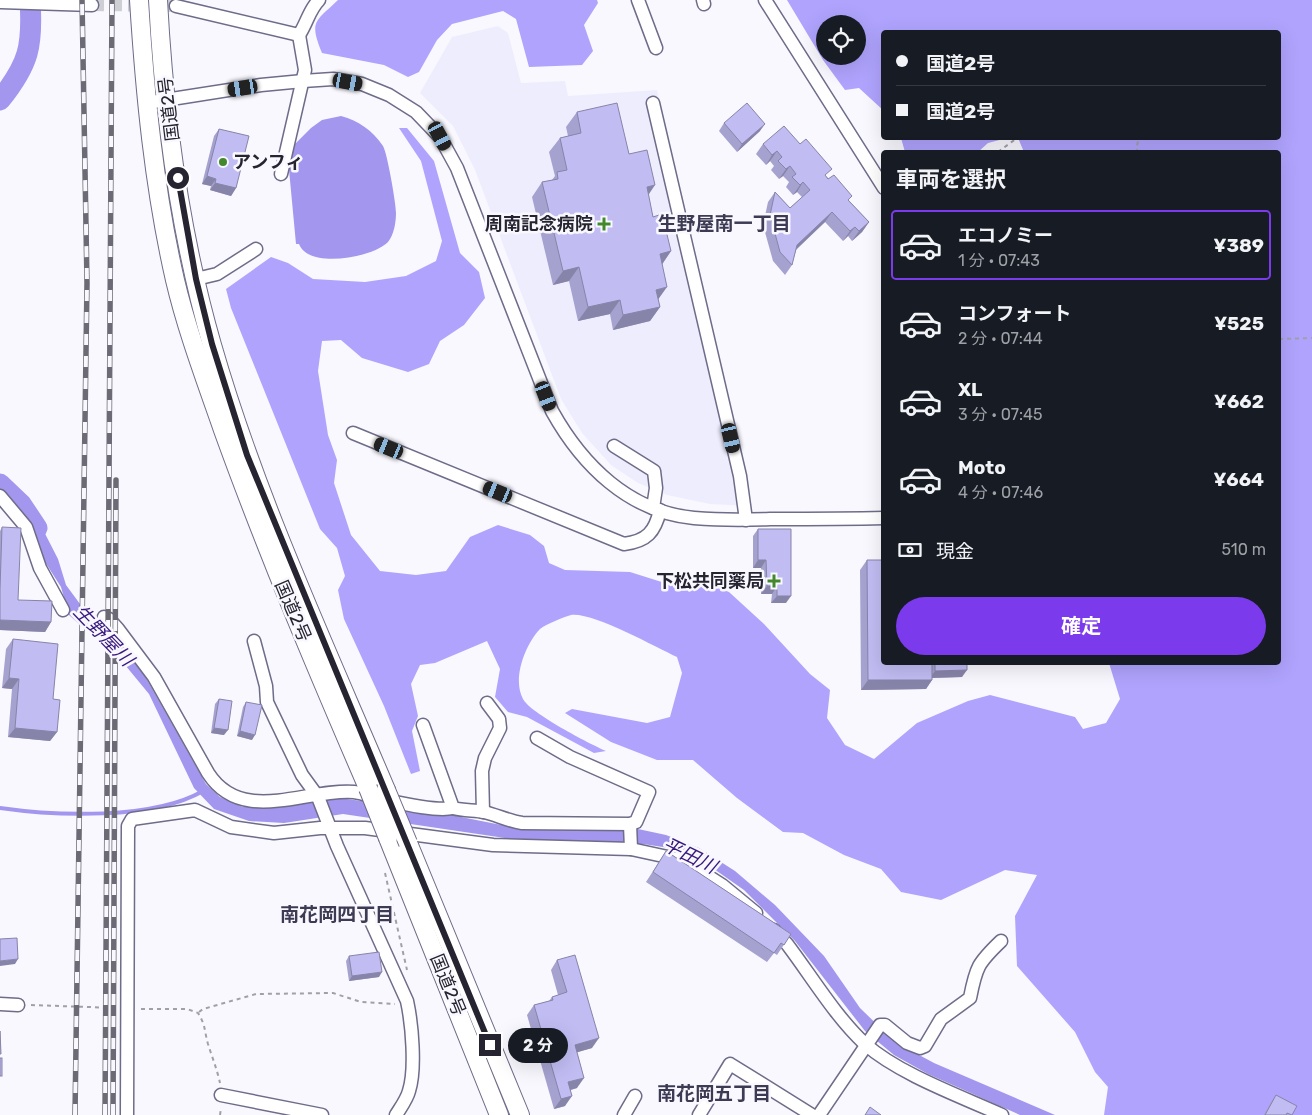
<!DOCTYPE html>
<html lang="ja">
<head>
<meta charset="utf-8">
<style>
	body { margin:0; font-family:Rubik,"Noto Sans JP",sans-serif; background:#242831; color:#f1f3f6; height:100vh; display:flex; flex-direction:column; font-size:19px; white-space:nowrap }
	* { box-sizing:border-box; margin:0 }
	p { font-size:16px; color:#9ea1a6 }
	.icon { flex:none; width:28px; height:28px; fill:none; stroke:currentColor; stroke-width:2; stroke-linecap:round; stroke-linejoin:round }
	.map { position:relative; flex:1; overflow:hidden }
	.sheet { position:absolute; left:881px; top:150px; width:400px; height:515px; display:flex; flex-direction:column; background:#171b24; border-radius:5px; box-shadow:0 5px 20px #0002 }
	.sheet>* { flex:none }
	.guide { position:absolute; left:881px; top:30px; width:400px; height:110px; border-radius:5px; box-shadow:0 5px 20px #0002; display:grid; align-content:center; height:110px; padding:0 15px; background:#171b24 }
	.tools { position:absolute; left:816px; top:15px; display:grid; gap:10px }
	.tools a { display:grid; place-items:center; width:50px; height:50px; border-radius:50%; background:#171b24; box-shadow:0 5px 20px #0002; font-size:25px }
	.end { position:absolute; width:22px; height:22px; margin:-11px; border:6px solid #252430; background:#fff; box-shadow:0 0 0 2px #fff }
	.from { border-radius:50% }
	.bubble { position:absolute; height:35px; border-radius:18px; background:#171b24; box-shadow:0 5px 20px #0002; font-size:16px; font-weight:700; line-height:35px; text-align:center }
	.car { position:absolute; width:15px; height:30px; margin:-15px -8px; border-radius:6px; box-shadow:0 0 4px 1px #0007; background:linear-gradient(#222 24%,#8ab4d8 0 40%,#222 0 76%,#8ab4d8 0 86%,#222 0) }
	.guide b { display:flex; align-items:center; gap:18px; height:48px; font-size:19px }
	.guide b+b { border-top:1px solid #363941 }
	.guide i { width:12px; height:12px; background:#f1f3f6 }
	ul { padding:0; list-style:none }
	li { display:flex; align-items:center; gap:15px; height:70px; margin:0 10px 8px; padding:0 5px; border:2px solid transparent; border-radius:5px }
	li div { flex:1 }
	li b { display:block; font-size:19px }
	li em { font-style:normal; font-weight:700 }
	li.selected { border-color:#7c3aed }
	li>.icon { width:45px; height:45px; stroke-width:1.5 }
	h2 { padding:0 15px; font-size:22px; line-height:60px }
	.pay { display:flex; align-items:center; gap:12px; height:55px; padding:0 15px; font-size:19px }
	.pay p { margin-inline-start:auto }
	.cta { display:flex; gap:10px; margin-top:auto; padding:10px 15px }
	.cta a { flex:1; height:58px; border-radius:30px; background:#7c3aed; color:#fff; font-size:20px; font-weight:700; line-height:58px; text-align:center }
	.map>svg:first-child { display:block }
</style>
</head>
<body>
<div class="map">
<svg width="1312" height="1115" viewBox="0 0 1312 1115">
	<rect width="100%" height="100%" fill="#f8f8fe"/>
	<path fill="#eeedfe" d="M498,26L508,33L521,83L565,81L568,96L657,90L705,293L751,506L710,504L667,495L638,483L611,465L582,433L561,399L475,170L453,126L420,93L452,37Z"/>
	<g fill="#afa3fd" fill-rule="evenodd">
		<path d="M338,0H597L598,3L584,25L593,51L582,65L529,67L516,19L503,11L452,24L437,40L419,72L408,77L384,65L322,53C309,21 315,22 338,0Z"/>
		<path d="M787,0H1312V1115H1104L1108,1087L1095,1072L1075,1032L1017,966L1015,916L1037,875L1005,870L941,900L901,892L881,869L844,855L803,833L783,832L737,798L693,760H657L611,742L565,713L572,709L647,723L670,717L682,673L677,657C655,647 593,612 571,615C564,617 546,624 540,629C525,645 512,679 523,699C530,713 590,744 606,751L594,753L527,717L508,712L495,697L500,669L487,641L435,663L420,665L411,684L418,716L412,731L420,771L411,774L384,706L344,619L338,590L345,576L337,548L320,529L231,308L226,289L271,257L288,263L313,279L365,282L406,276L436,261L442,241L421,161L399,128H407L434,161L460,253L479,272L485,298L464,325L440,341L429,364L408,372L362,358L341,340L322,341L318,371L328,435L337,460L334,483L351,535L380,571L416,575L446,571L470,537L498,525L530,535L544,546L549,563L565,570L630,572L687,590L705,583L729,592L764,624L810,674L830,690L827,718L845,745L874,759L917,723L968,701L990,695L1075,717L1083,729L1106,723L1120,699L1109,663L1279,662V152H1024L1018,138H1279V32H884V111L859,88L845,90L823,60ZM825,24H858V56H825Z"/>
		<path d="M901,138H1007L988,143L978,152H905Z"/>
	</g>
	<g fill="#a296ef">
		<path d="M341,116C359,121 372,130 383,146C387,152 396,203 396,213C396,222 394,235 388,242C374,257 309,270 299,244H296L288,159L294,145L311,128L322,120Z"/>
		<path d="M21,504L37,518L58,559L66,585L80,604L113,629L137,662L206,784L220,797L243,807H277L340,798L426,810L511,827L638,829L666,835L699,848L735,871L775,905L824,956L860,1008L895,1042L934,1063L1055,1115H1020L928,1074L894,1055L865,1031L795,941L744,890L704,862L676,849L643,844L532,842L343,814L284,823L249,821L214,809L194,788L149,694L102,637L79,624L69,615L61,587L45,562L35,531Z"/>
	</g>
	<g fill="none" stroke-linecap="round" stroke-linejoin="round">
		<path stroke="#a296ef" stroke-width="4" d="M0,808C56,816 153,820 203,791"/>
		<g stroke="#a296ef" stroke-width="21">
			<path d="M0,100C29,64 33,46 30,0"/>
			<path d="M0,484L21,504L37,528"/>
		</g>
		<path stroke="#ceced5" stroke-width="12" stroke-dasharray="12 6" stroke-linecap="butt" d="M92,5L176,6"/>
		<defs>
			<g id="minor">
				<path d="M638,0L656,48"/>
				<path d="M703,0L704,4"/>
				<path d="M765,0L884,188"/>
				<path d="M0,2L92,5"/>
				<path d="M176,6L299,35"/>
				<path d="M299,35C307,23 309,10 319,0"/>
				<path d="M146,103L261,85L303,81L333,79L362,84L389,95L416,112L440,137L457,168L552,411C582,465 629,512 694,518C719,520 745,520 770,519C808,519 846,519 884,518"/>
				<path d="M653,103L740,476L746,520"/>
				<path d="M281,174L305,70L299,35"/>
				<path d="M196,279L217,274L256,249"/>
				<path d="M353,433L624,544C647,541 655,532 660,510"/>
				<path d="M614,446L654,471L656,488L653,508"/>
				<path d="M0,496L26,527L40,568L63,610"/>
				<path d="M104,617L109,619L118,629L154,677L208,773C242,826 306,788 354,792C362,793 369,796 377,798C396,802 435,812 453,808"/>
				<path d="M254,641L266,686L267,702L302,775L318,797L337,846L407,1001C412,1024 416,1069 409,1091C407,1099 401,1107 396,1115"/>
				<path d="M423,725L453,808C464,811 475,810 484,812C497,815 508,821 522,823L630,824L636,822L649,792L570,757L537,738"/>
				<path d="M483,812L482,771L485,758L500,728L499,719L487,703"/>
				<path d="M630,824L631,849"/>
				<path d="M774,930L787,944C812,977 835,1016 865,1044C899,1074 960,1096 1002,1115"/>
				<path d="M0,1004L18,1005"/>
				<path d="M221,1095L322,1115"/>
				<path d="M127,1115L128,826L132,819L195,810L231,827L274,833L320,828H365L493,845L631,849L677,859L697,869L722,885L756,913"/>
				<path d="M624,1115L635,1096"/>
				<path d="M699,1115L730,1064L812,1115"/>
				<path d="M819,1115L880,1025H885L907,1043L920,1048L925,1046L941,1019L970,998C976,967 978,963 1001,941"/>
			</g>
			<g id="highway">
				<path d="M139,0C145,94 154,188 175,280C187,331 206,381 223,430C267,552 317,670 368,788"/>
				<path d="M158,0C164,115 180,234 212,345C256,498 324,643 386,790"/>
				<path d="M388,838L499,1115"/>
				<path d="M408,843L520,1115"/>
			</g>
		</defs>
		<use href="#minor" stroke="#6e6c88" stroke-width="15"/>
		<use href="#highway" stroke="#6e6c88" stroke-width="20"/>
		<g stroke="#a1a0a9" stroke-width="2" stroke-dasharray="4 4" stroke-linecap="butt">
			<path d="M998,152L1017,138"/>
			<path d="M1139,152L1136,149L1139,138"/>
			<path d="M1279,339L1312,338"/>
			<path d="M75,612L92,615"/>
			<path d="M385,873L407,970"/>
			<path d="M31,1005L116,1008"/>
			<path d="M141,1009H187L198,1013C206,1026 204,1030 208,1044C212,1057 217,1069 220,1083"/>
			<path d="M199,1012L203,1009L256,994L333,993L361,1002L395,1004"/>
			<path d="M220,1115L221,1108"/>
		</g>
		<use href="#minor" stroke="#fff" stroke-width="12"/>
		<use href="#highway" stroke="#fff" stroke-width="18"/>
		<defs>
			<g id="rail">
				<path d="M75,1115L87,283L82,0"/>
				<path d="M105,1115L112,0"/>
				<path d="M113,1115L116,480"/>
			</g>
		</defs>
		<use href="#rail" stroke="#6c6b75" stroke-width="5.5"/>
		<use href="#rail" stroke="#f8f8fe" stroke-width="4" stroke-dasharray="11" stroke-linecap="butt"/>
		<defs>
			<g id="highway-bridge">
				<path d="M368,788L388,838"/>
				<path d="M386,790L408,843"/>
			</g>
		</defs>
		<use href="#highway-bridge" stroke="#6e6c88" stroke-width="20" stroke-linecap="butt"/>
		<use href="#highway-bridge" stroke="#fff" stroke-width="18"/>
	</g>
	<g fill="#a6a2d0">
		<path d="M577,112L629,154L648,195L653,217L671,251L662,264L658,299L660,307L650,321L613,330L610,314L578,321L569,281L553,285L532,197L542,182L552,180L555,176L549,152L560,138L568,136L566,127Z"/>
		<path d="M724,123L760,131L737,152L719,131Z"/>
		<path d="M219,129L236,188L231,196L210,190L211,186L202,184L214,136Z"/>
		<path d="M763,144L827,177L869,222L862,232L852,241L848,236L843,241L825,222L796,250L792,265L785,275L773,261L763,225L768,202L775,192L790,208L802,197L797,192L793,195L786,187L789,182L783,176L779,179L771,170L774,166L770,161L766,165L756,154Z"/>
		<path d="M2,527L18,600L51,622L45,632L0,630V531Z"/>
		<path d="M758,529L786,603H771L772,594H761V568H753V536Z"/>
		<path d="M867,560L884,662H967L962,677L932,678V680L926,689L861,690L860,570Z"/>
		<path d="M13,639L53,699L57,732L50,741L8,737L12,689L2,688L6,649Z"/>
		<path d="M219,699L224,735L211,733L215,704Z"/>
		<path d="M246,702L252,740L237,736L243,707Z"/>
		<path d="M666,851L791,934L777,955L774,953L767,962L646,882Z"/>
		<path d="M349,956L379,977L349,981L346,961Z"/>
		<path d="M557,960L592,1048L577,1052V1088L571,1090L565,1106L554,1109L527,1015L534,1005L549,1001L552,997L558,995L551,970Z"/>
		<path d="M1276,1095L1292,1115H1264L1271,1102Z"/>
	</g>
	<g fill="#8784a9">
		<path d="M765,124L760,131L737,152L742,144Z"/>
		<path d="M777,151L770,161L766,165L772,155Z"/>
		<path d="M790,166L783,176L779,179L786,169Z"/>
		<path d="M207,176L216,179L211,186L202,184Z"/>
		<path d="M803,182L797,192L793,195L800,185Z"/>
		<path d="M215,183L236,188L231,196L210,190Z"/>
		<path d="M655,185L645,200L647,187Z"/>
		<path d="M832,212L825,222L790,255L797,245Z"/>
		<path d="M869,222L862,232L852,241L859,231Z"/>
		<path d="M855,227L848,236L843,241L850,231Z"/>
		<path d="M671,251L661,266L660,254Z"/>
		<path d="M579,267L569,281L553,285L563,271Z"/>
		<path d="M667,287L657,301L656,290Z"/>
		<path d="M620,300L610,314L578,321L588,307Z"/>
		<path d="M660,307L650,321L613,330L623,315Z"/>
		<path d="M758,560H766L761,568H753Z"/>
		<path d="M767,586H777L772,594H761Z"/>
		<path d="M777,596H791L786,603H771Z"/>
		<path d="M0,620L51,622L45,632L0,630Z"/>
		<path d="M967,670L962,677L930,678L935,671Z"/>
		<path d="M9,678L19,679L12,689L2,688Z"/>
		<path d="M868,680H932L926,689L861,690Z"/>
		<path d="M15,728L57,732L50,741L8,737Z"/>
		<path d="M214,728L228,730L224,735L211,733Z"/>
		<path d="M240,731L255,735L252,740L237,736Z"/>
		<path d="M18,959L15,964L0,966V961Z"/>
		<path d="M382,972L379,977L349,981L352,976Z"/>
		<path d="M599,1038L592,1048L568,1055L575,1045Z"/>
		<path d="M584,1078L577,1088L562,1092L568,1082Z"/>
		<path d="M572,1096L565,1106L554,1109L561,1099Z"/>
	</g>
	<g fill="#c1bcf2" stroke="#8784a9">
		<path d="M617,103L629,154L647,150L655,185L647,187L653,217L662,214L671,251L660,254L667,287L656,290L660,307L623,315L620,300L588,307L579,267L563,271L542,182L558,179L557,172L567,170L560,138L581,133L577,112Z"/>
		<path d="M747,103L765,124L742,144L724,123Z"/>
		<path d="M784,126L800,144L806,139L832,169L825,175L828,179L834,175L852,196L848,200L869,222L859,231L855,227L850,231L832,212L797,245L792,265L780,252L770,215L775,192L790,208L810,190L803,182L800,185L792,177L796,174L790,166L786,169L778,161L782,157L777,151L772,155L763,144Z"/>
		<path d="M219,129L249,136L236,188L215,183L216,179L207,176Z"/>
		<path d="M2,527L21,528L18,600L52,601L51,622L0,620V589Z"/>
		<path d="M758,529H791V596H777V586H767L766,560H758Z"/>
		<path d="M867,560H884V662H932V680H868Z"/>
		<path d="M13,639L58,644L53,699L60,700L57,732L15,728L19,679L9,678Z"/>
		<path d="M935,662H967V670L935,671Z"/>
		<path d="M219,699L232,701L228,730L214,728Z"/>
		<path d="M246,702L262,705L255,735L240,731Z"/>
		<path d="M666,851L791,934L784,945L781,943L774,953L653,872Z"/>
		<path d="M17,938L18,959L0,961V939Z"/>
		<path d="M379,952L382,972L352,976L349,956Z"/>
		<path d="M575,955L599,1038L575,1045L584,1078L568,1082L572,1096L561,1099L534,1005L553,1000L552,997L567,992L557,960Z"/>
		<path d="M0,1031L1,1054H0Z"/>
		<rect x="0" y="1058" width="2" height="18"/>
		<path d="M1276,1095L1297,1106L1292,1115L1287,1113L1286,1115H1265Z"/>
		<path d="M870,1107L881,1115H865Z"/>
	</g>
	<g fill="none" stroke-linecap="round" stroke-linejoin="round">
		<path stroke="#252430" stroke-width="6" d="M178,178L196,279L212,344L247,455L490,1045"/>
	</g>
	<g fill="#43882d" stroke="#f8f8fe" stroke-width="2">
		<circle cx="223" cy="162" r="5"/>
		<path d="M601.5 216.5h5v5h5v5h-5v5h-5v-5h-5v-5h5z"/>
		<path d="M771.5 573.5h5v5h5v5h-5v5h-5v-5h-5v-5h5z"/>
	</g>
	<g text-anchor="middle" stroke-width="5" stroke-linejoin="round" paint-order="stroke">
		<g font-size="18" fill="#252430" stroke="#f8f8fe">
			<text transform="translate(169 109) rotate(-97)" y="6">国道2号</text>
			<text transform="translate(293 611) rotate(67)" y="6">国道2号</text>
			<text transform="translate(448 985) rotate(68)" y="6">国道2号</text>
		</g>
		<g font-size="18" font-weight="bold" fill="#252430" stroke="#f8f8fe" text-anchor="end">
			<text x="233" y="168" text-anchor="start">アンフィ</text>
			<text x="593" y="230">周南記念病院</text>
			<text x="764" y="587">下松共同薬局</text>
		</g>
		<g font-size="19" font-weight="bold" fill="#3d3a54" stroke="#f8f8fe">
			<text x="724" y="230">生野屋南一丁目</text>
			<text x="337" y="921">南花岡四丁目</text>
			<text x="714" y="1100">南花岡五丁目</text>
		</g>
		<g font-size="19" font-style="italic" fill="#38177e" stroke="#f8f8fe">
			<text transform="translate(104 635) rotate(46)" y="7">生野屋川</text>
			<text transform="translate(690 855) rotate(26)" y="7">平田川</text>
		</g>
	</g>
</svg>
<div class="tools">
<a><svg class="icon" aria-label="locate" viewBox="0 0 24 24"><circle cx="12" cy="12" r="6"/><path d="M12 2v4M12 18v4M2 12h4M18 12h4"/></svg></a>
</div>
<i class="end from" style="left:178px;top:178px"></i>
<i class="end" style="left:490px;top:1045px"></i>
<div class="bubble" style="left:508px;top:1028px;width:60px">2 分</div>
<i class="car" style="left:348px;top:82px;rotate:100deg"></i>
<i class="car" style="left:243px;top:88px;rotate:261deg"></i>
<i class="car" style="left:440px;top:136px;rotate:152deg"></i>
<i class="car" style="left:546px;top:396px;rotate:159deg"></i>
<i class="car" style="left:731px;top:438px;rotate:167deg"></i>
<i class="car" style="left:389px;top:448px;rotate:292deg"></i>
<i class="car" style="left:498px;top:492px;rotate:292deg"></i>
<div class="guide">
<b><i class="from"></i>国道2号</b>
<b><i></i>国道2号</b>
</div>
<section class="sheet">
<h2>車両を選択</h2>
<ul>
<li class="selected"><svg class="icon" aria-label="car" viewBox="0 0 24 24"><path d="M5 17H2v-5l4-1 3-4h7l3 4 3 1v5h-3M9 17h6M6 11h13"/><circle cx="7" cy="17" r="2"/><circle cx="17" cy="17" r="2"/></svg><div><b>エコノミー</b><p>1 分 · 07:43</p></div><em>¥389</em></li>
<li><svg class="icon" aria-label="car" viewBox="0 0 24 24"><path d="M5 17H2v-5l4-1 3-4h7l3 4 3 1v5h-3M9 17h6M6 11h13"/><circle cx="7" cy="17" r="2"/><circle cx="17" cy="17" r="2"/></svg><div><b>コンフォート</b><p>2 分 · 07:44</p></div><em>¥525</em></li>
<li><svg class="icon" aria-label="car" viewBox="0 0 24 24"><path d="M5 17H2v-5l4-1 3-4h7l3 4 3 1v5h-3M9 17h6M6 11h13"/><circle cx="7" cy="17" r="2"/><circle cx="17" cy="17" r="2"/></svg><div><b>XL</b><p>3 分 · 07:45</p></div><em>¥662</em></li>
<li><svg class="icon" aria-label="car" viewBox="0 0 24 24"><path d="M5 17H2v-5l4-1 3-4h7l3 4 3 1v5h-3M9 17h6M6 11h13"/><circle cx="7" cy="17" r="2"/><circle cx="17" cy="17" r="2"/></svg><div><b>Moto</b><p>4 分 · 07:46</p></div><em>¥664</em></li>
</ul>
<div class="pay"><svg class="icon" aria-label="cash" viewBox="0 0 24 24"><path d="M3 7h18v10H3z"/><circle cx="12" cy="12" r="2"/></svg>現金<p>510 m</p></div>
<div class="cta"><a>確定</a></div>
</section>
</div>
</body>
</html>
